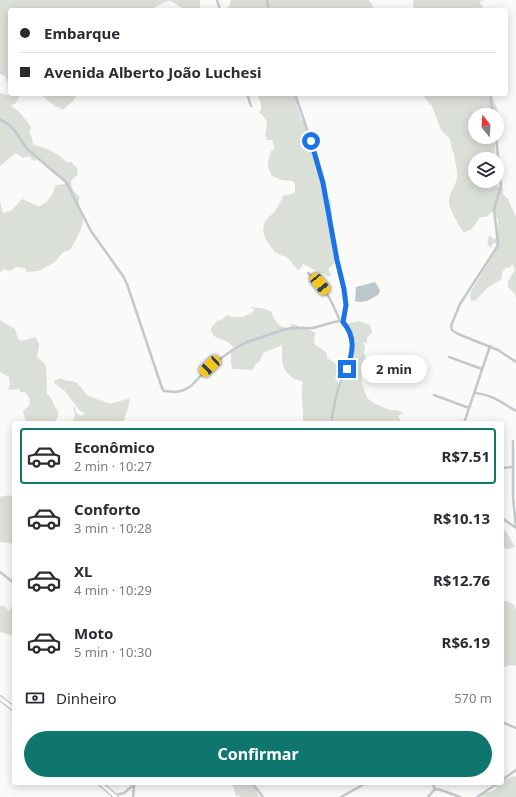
<!DOCTYPE html>
<html lang="pt">
<head>
<meta charset="utf-8">
<style>
	body { margin:0; font-family:"Noto Sans",sans-serif; background:#f2f2f3; color:#2b2b33; height:100vh; display:flex; flex-direction:column; font-size:15px; white-space:nowrap }
	* { box-sizing:border-box; margin:0 }
	p { font-size:13px; color:#7c7c81 }
	.icon { flex:none; width:22px; height:22px; fill:none; stroke:currentColor; stroke-width:2; stroke-linecap:round; stroke-linejoin:round }
	.map { position:relative; flex:1; overflow:hidden }
	.side { position:absolute; left:12px; top:421px; width:492px; height:364px; display:flex; flex-direction:column; background:#fff; border-radius:4px; box-shadow:0 2px 10px #0003 }
	.side>* { flex:none }
	.hud { position:absolute; left:8px; top:8px; width:500px; height:88px; border-radius:4px; box-shadow:0 2px 10px #0003; display:grid; align-content:center; height:88px; padding:0 12px; background:#fff }
	.needle { width:26px; rotate:342deg }
	.controls { position:absolute; left:468px; top:108px; display:grid; gap:8px }
	.controls a { display:grid; place-items:center; width:36px; height:36px; border-radius:50%; background:#fff; box-shadow:0 2px 10px #0003; font-size:20px }
	.end { position:absolute; width:18px; height:18px; margin:-9px; border:5px solid #1a73e8; background:#fff; box-shadow:0 0 0 2px #fff }
	.from { border-radius:50% }
	.bubble { position:absolute; height:28px; border-radius:14px; background:#fff; box-shadow:0 2px 10px #0003; font-size:13px; font-weight:700; line-height:28px; text-align:center }
	.car { position:absolute; width:12px; height:24px; margin:-12px -6px; border-radius:5px; box-shadow:0 0 3px 1px #0007; background:linear-gradient(#f5c518 24%,#345 0 40%,#f5c518 0 76%,#345 0 86%,#f5c518 0) }
	.hud b { display:flex; align-items:center; gap:14px; height:38px; font-size:15px }
	.hud b+b { border-top:1px solid #e1e1e2 }
	.hud i { width:10px; height:10px; background:#2b2b33 }
	ul { padding:7px 0 0; list-style:none }
	li { display:flex; align-items:center; gap:12px; height:56px; margin:0 8px 6px; padding:0 4px; border:2px solid transparent; border-radius:4px }
	li div { flex:1 }
	li b { display:block; font-size:15px }
	li em { font-style:normal; font-weight:700 }
	li.active { border-color:#0f766e }
	li>.icon { width:36px; height:36px; stroke-width:1.5 }
	.pay { display:flex; align-items:center; gap:10px; height:44px; padding:0 12px; font-size:15px }
	.pay p { margin-inline-start:auto }
	.primary-button { display:flex; gap:8px; margin-top:auto; padding:8px 12px }
	.primary-button a { flex:1; height:46px; border-radius:24px; background:#0f766e; color:#fff; font-size:16px; font-weight:700; line-height:46px; text-align:center }
	.map>svg:first-child { display:block }
</style>
</head>
<body>
<div class="map">
<svg width="516" height="797" viewBox="0 0 516 797">
	<rect width="100%" height="100%" fill="#fafaf8"/>
	<g fill="#dadfd7">
		<path d="M0,0H200V10H185L171,1H167L150,10H76L75,8L74,10H10V88L5,76L0,74Z"/>
		<path d="M231,0H369L375,10H226L230,5Z"/>
		<path d="M413,0H484L479,2L483,7L479,10H414Z"/>
		<path d="M0,93L6,95L10,94H20L16,103L11,106C20,111 25,119 31,127L29,133L32,137L33,145C42,146 61,154 66,162H72L73,165L77,168L78,174L71,181C71,189 74,192 80,197C76,206 82,211 83,219C84,227 74,243 70,250L63,252L56,261L50,265L39,271L27,272L25,268L16,267L10,271L3,269L0,273V201L3,213L11,211L22,199L38,206C47,205 54,194 55,185H59L67,183L34,157L37,161L31,159L29,156L23,158L16,153L0,166Z"/>
		<path d="M40,94H77L74,100L63,110L55,106Z"/>
		<path d="M258,94H294L301,119L306,126L328,199L329,200V198L331,202L332,216L330,217L329,229L335,261L334,264L328,269L331,275L330,277L303,264L301,268L298,270L288,258L275,252L266,240L263,230L265,221L276,210L281,201L283,196L295,193V184L293,181L281,180L271,175L268,166V161L271,151L275,149L272,140H267C261,128 275,126 259,112L261,110V103L258,97Z"/>
		<path d="M423,94H491L498,111L494,115H475V137H495V159H475V181H497V169C499,176 498,181 497,187L503,188V194L508,199L516,217V299L515,294L508,287V281L515,270L512,264L510,267L506,268L502,271V278L500,280L487,288L476,300L472,301H471L470,294L473,288L498,247L497,244L495,243L492,244L491,248C486,245 487,240 490,235L493,239L497,238L498,220L494,211L486,217H480C476,224 472,231 464,232C460,229 448,206 449,201C449,193 456,186 457,177C458,170 454,160 454,152L452,150L450,139L441,130L432,106L425,98Z"/>
		<path d="M249,307L261,308L271,311C274,319 278,328 288,328L293,324L302,328V326L316,333L314,337L315,345L322,349L327,354V358L335,363L338,373L335,378L339,384L350,361L353,342L346,324L359,321L370,325L372,332L367,338V343L363,342L365,347L364,353L368,362C357,378 362,382 367,398C373,403 380,406 387,409C393,411 398,409 403,413L398,416L401,421L399,423H366L364,421V423H303C304,409 300,395 303,382C300,380 296,380 293,378C280,369 282,359 282,345L263,353L260,361L256,364L252,370L232,369L231,361V353L241,344L233,347C231,345 230,343 228,342C221,338 211,339 211,328L216,322L226,317V315C236,319 245,318 254,311V309Z"/>
		<path d="M0,320L15,329L18,339L22,341L35,337C42,345 38,348 37,357L44,363L46,367L47,394C55,401 52,404 58,411V417L53,423H26L23,411C31,407 32,399 25,392H21L19,389L8,390L10,385L9,377L0,372Z"/>
		<path d="M61,378L66,381H72L77,383L88,396L110,404L130,398L129,404L123,423H72L75,416L73,407H75L76,413L81,416L85,413L80,411L64,390L54,383V381Z"/>
		<path d="M9,495L11,497H14V544L0,542V497Z"/>
		<path d="M502,528L507,533L515,547L508,549L502,548Z"/>
		<path d="M502,601C509,601 514,603 516,610V666L512,665L502,667Z"/>
		<path d="M12,605H14V636L0,632V606H4L9,611Z"/>
		<path d="M516,776V797H480L481,794L495,790L498,783H502V780Z"/>
		<path d="M230,783H253L259,797H240L238,795L236,797L234,788Z"/>
	</g>
	<path fill="#bbc7cb" d="M375,282L380,290L379,294C372,299 363,304 355,301L356,287Z"/>
	<g fill="none" stroke-linecap="round" stroke-linejoin="round">
		<defs>
			<g id="secondary">
				<path d="M0,698L14,709"/>
				<path d="M100,783L116,797"/>
			</g>
		</defs>
		<use href="#secondary" stroke="#b3babf" stroke-width="5.5"/>
		<g stroke="#c3c8cc" stroke-width="2.5">
			<path d="M217,0L220,10"/>
			<path d="M267,0L269,10"/>
			<path d="M485,9L487,10"/>
			<path d="M247,94L251,106"/>
			<path d="M295,94L311,141L326,196L337,260L347,305L343,322"/>
			<path d="M490,94L493,115"/>
			<path d="M0,119L9,125L15,131L27,149L66,182L91,231L123,276L127,284L162,388L164,391L176,392L184,390L191,386L210,366L237,347L247,342L286,329L295,328H313L334,322L340,321C345,324 347,328 350,333C359,354 344,369 338,389C335,400 333,412 331,423"/>
			<path d="M496,137L501,186L494,209L498,243L497,247L460,304L451,326L452,330L458,334L498,350L516,362"/>
			<path d="M308,273C327,289 331,300 340,321"/>
			<path d="M449,357L482,369"/>
			<path d="M475,393C491,394 502,403 516,411"/>
			<path d="M434,395L469,408"/>
			<path d="M464,423L490,346"/>
			<path d="M513,441V497L516,528"/>
			<path d="M502,468L513,467"/>
			<path d="M502,518L516,528"/>
			<path d="M0,572L14,583"/>
			<path d="M502,722L516,728"/>
			<path d="M502,780L516,770"/>
			<path d="M252,783L263,797"/>
			<path d="M432,783L435,789L441,790L460,797"/>
			<path d="M115,795L124,793L136,783"/>
			<path d="M133,797L134,786"/>
			<path d="M341,797L366,783"/>
			<path d="M428,797L435,789"/>
			<path d="M477,797L498,783"/>
		</g>
		<use href="#secondary" stroke="#fff" stroke-width="3.5"/>
	</g>
	<g fill="none" stroke-linecap="round" stroke-linejoin="round">
		<path stroke="#1a73e8" stroke-width="5" d="M311,141L323,183L337,260L344,289L346,305L343,322C356,337 353,352 347,369"/>
	</g>
</svg>
<div class="controls">
<a><svg class="needle" viewBox="-14 -14 28 28"><path d="M0-13l5 13h-10z" fill="#e53935"/><path d="M0 13l5-13h-10z" fill="#7c7c81"/></svg></a>
<a><svg class="icon" aria-label="layers" viewBox="0 0 24 24"><path d="M12 4l9 5-9 5-9-5zM3 14l9 5 9-5"/></svg></a>
</div>
<i class="end from" style="left:311px;top:141px"></i>
<i class="end" style="left:347px;top:369px"></i>
<div class="bubble" style="left:361px;top:355px;width:66px">2 min</div>
<i class="car" style="left:320px;top:284px;rotate:141deg"></i>
<i class="car" style="left:210px;top:366px;rotate:227deg"></i>
<div class="hud">
<b><i class="from"></i>Embarque</b>
<b><i></i>Avenida Alberto João Luchesi</b>
</div>
<section class="side">
<ul>
<li class="active"><svg class="icon" aria-label="car" viewBox="0 0 24 24"><path d="M5 17H2v-5l4-1 3-4h7l3 4 3 1v5h-3M9 17h6M6 11h13"/><circle cx="7" cy="17" r="2"/><circle cx="17" cy="17" r="2"/></svg><div><b>Econômico</b><p>2 min · 10:27</p></div><em>R$7.51</em></li>
<li><svg class="icon" aria-label="car" viewBox="0 0 24 24"><path d="M5 17H2v-5l4-1 3-4h7l3 4 3 1v5h-3M9 17h6M6 11h13"/><circle cx="7" cy="17" r="2"/><circle cx="17" cy="17" r="2"/></svg><div><b>Conforto</b><p>3 min · 10:28</p></div><em>R$10.13</em></li>
<li><svg class="icon" aria-label="car" viewBox="0 0 24 24"><path d="M5 17H2v-5l4-1 3-4h7l3 4 3 1v5h-3M9 17h6M6 11h13"/><circle cx="7" cy="17" r="2"/><circle cx="17" cy="17" r="2"/></svg><div><b>XL</b><p>4 min · 10:29</p></div><em>R$12.76</em></li>
<li><svg class="icon" aria-label="car" viewBox="0 0 24 24"><path d="M5 17H2v-5l4-1 3-4h7l3 4 3 1v5h-3M9 17h6M6 11h13"/><circle cx="7" cy="17" r="2"/><circle cx="17" cy="17" r="2"/></svg><div><b>Moto</b><p>5 min · 10:30</p></div><em>R$6.19</em></li>
</ul>
<div class="pay"><svg class="icon" aria-label="cash" viewBox="0 0 24 24"><path d="M3 7h18v10H3z"/><circle cx="12" cy="12" r="2"/></svg>Dinheiro<p>570 m</p></div>
<div class="primary-button"><a>Confirmar</a></div>
</section>
</div>
</body>
</html>
